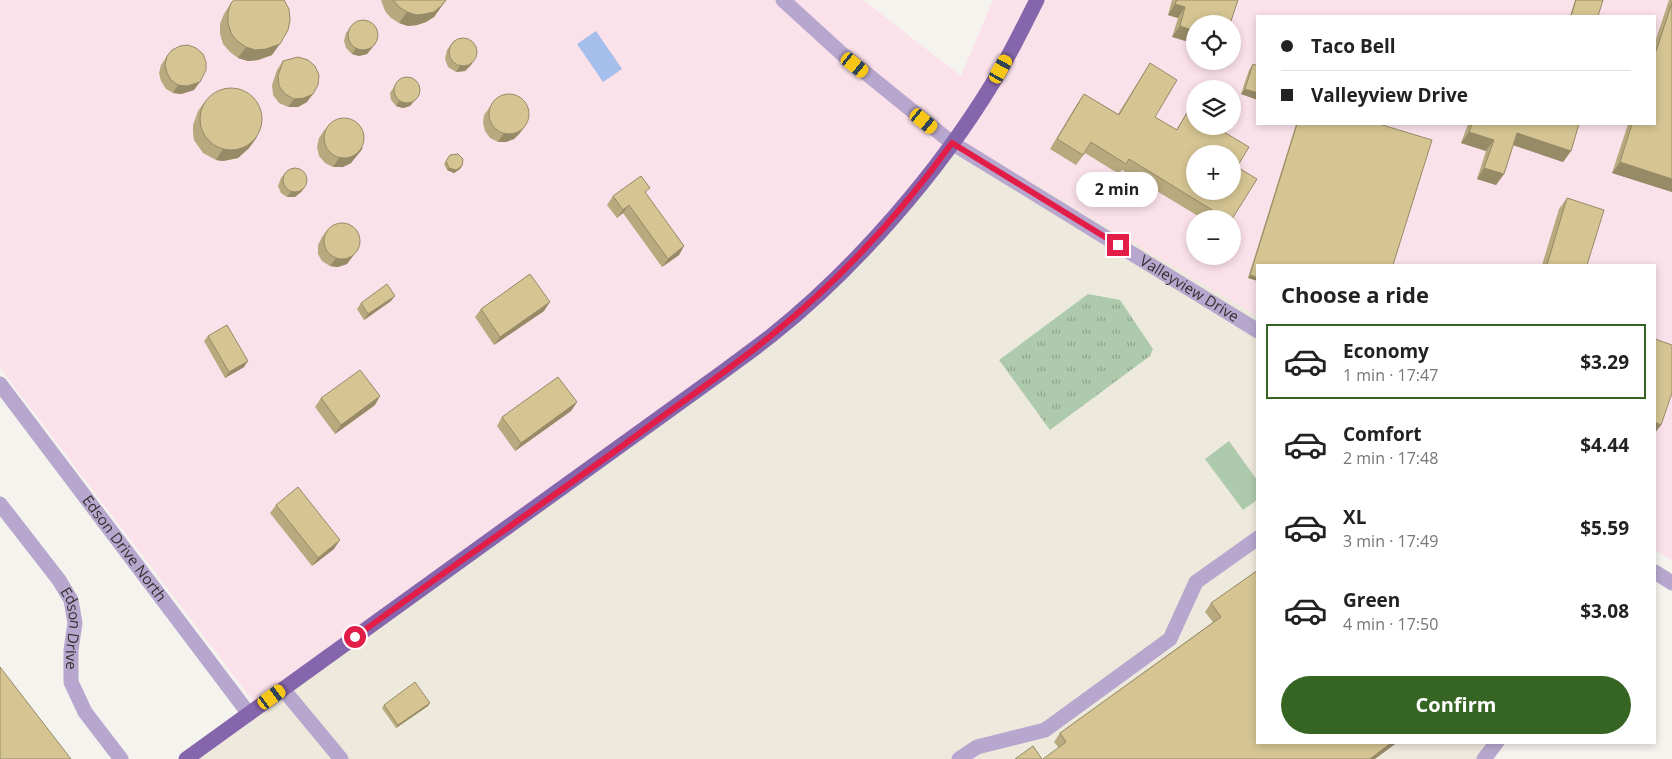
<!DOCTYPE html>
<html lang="en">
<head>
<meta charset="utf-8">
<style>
	body { margin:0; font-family:"Open Sans",sans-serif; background:#f6f6f6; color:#222; height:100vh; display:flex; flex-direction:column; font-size:19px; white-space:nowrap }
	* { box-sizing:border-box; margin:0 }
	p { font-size:16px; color:#767676 }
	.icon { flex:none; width:28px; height:28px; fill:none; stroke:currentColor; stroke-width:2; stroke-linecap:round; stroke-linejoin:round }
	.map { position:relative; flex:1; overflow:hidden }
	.sheet { position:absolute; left:1256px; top:264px; width:400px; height:480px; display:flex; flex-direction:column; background:#fff; border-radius:0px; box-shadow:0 2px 8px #0003 }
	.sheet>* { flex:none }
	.top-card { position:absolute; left:1256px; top:15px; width:400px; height:110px; border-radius:0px; box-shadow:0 2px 8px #0003; display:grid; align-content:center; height:110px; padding:0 25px; background:#fff }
	.fabs { position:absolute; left:1186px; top:15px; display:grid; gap:10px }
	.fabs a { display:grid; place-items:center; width:55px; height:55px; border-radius:50%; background:#fff; box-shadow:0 2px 8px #0003; font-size:25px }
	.end { position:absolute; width:22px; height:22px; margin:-11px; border:6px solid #e11d48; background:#fff; box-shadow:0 0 0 2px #fff }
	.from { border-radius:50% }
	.bubble { position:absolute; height:35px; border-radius:18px; background:#fff; box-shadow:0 2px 8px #0003; font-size:16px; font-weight:700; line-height:35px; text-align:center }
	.car { position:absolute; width:15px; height:30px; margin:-15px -8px; border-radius:6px; box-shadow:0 0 4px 1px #0007; background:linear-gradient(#f5c518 24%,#345 0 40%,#f5c518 0 76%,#345 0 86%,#f5c518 0) }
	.top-card b { display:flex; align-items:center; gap:18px; height:48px; font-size:19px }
	.top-card b+b { border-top:1px solid #e0e0e0 }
	.top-card i { width:12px; height:12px; background:#222 }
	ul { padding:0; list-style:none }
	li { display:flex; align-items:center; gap:15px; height:75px; margin:0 10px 8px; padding:0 15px; border:2px solid transparent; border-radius:0px }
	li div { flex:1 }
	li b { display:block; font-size:19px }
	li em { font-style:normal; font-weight:700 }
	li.on { border-color:#356423 }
	li>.icon { width:45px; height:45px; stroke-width:1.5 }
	h2 { padding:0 25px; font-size:22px; line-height:60px }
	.button { display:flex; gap:10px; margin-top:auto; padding:10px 25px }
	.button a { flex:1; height:58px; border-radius:30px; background:#356423; color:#fff; font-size:20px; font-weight:700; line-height:58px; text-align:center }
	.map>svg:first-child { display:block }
</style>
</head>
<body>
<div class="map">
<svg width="1672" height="759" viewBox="0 0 1672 759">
	<defs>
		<pattern id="grass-tufts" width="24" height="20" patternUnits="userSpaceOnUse" patternTransform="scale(1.25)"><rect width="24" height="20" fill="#aecaac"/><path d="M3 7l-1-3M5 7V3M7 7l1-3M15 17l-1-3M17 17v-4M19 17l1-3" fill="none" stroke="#8ea58c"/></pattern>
	</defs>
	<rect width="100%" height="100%" fill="#f4f3ee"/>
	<path fill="#ede9dd" d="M958,138L1257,316L1258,742L1490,743L1477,759H191L658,426L825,301Z"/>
	<path fill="#fbe1ea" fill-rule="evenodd" d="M0,0H863L961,76L993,0H1672V560L1655,550V265H1258L1257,316L958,139L825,301L658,426L259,709L0,368ZM1258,16H1655V124H1258ZM1195,24H1232V61H1195ZM1195,89H1232V126H1195ZM1195,154H1232V191H1195ZM1195,219H1232V256H1195Z"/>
	<path fill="url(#grass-tufts)" d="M1088,294L1120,300L1153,349L1150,356L1050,430L999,360Z"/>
	<path fill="#aecaac" d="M1229,441L1257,480V500L1243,510L1205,459Z"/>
	<path fill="#a6beeb" d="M596,31L622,69L603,82L577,44Z"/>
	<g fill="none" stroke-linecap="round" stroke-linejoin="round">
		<g stroke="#b7a7ce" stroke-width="15">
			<path id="s1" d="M783,0L841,53L952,143L1258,331"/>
			<path id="s2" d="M0,384L249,714"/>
			<path id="s3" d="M0,504L59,580L71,600L75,623L71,650V682L85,712L121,759"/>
			<path d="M1655,572L1672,583"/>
			<path d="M283,689L341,759"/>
			<path d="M959,759L977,747L1045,730L1170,639L1196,582L1258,538"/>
			<path d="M1484,759L1497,742"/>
		</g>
		<path stroke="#8565ab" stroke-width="15" d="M186,759L724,371C740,359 757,347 772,335C856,268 939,172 994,81C1010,55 1023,27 1037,0"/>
	</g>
	<g fill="#b8a97e">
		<path d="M381,0H446L434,17L426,22L417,25L408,26L399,23L391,18L385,11Z"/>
		<path d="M1172,0H1238L1172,37L1178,18L1168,15Z"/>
		<path d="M1575,0H1603L1598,16H1570Z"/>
		<path d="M1669,0H1672V192L1612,173L1628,124H1655V42Z"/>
		<path d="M231,3L272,55L258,60L248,61L238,58L230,52L223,44L220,34V24L224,14Z"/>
		<path d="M350,28L372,48L367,54L359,56L352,54L346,48L344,41L346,33Z"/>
		<path d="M451,45L471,65L465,71L456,72L448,67L445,59L447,50Z"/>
		<path d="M167,56L194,90L181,94L173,93L166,89L161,81L159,73L161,65Z"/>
		<path d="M283,61L307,102L298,107H288L279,103L273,95L272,85L277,70Z"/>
		<path d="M1150,63L1155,117L1176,130L1188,111L1237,167L1232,219H1203L1122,170L1119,174L1085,153L1076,165L1050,149L1077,104L1084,94L1118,114L1143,74Z"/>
		<path d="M1253,64L1258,100L1241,94L1249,70Z"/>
		<path d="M398,81L419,95L410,106L403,108L396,106L391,100L390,93Z"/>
		<path d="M206,100L257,137L249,148L238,158L223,161L216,160L203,153L194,140L193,133V125L198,111Z"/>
		<path d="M495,100L520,133L514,139L506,142H498L490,138L485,131L483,123L484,115Z"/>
		<path d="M1296,124H1379L1258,265V281L1248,278Z"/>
		<path d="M1468,124H1579L1571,151L1563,162L1513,145L1504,174L1496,185L1477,179L1486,151L1461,143Z"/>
		<path d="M325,129L363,148L351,163L343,167H333L325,163L319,156L317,147L319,138Z"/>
		<path d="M450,155L460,169L454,173L447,170L444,164Z"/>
		<path d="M285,173L305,187L301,192L295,197H287L281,193L278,186L281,178Z"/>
		<path d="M646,194L684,246L679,255L662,267L623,213L617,218L607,205L613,196Z"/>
		<path d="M1567,198L1587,265H1542L1559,209Z"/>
		<path d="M328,229L358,249L347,264L338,267L330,266L322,261L318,254V245L322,237Z"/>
		<path d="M391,301L364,320L357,309L361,303Z"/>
		<path d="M481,309L544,311L494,345L475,317Z"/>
		<path d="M208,336L244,367L225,378L204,341Z"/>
		<path d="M321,398L375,405L335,434L315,407Z"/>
		<path d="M577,402L571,411L515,451L497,426L502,417Z"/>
		<path d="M276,505L334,549L312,566L270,513Z"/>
		<path d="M1211,603L1375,759L1059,748L1054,742L1060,733L1213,622L1205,612Z"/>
		<path d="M384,705L428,706L396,728L382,708Z"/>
	</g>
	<g fill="#968a67">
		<path d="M446,0L434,17L426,22L417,25L408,26L399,23L407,12Z"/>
		<path d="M1175,4L1185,7L1178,18L1168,15Z"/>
		<path d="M1180,26L1195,31V44L1172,37Z"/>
		<path d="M376,43L367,54L359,56L352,54L356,48Z"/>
		<path d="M280,44L272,55L258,60L248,61L238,58L246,47Z"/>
		<path d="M475,59L471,65L465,71L456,72L460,66Z"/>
		<path d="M200,82L194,90L181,94L173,93L178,85Z"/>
		<path d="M1245,89L1258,93V100L1241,94Z"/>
		<path d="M313,94L307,102L298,107H288L294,99Z"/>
		<path d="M419,95L410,106L403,108L396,106L400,100Z"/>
		<path d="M526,125L520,133L514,139L506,142H498L504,133Z"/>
		<path d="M1469,132L1494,140L1486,151L1461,143Z"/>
		<path d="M1517,133L1571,151L1563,162L1510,144Z"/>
		<path d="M257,137L249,148L238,158L223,161L216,160L223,149Z"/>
		<path d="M363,148L351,163L343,167H333L339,158Z"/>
		<path d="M1620,162L1672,179V192L1612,173Z"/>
		<path d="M462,166L460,169L454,173L447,170L449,168Z"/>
		<path d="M1484,168L1504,174L1496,185L1477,179Z"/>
		<path d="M305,187L301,192L295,197H287L291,192Z"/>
		<path d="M629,205L623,213L617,218L623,210Z"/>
		<path d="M684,246L679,255L662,267L668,259Z"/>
		<path d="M358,249L347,264L338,267L330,266L336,258Z"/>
		<path d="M1250,275L1258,278V281L1248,278Z"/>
		<path d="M395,296L391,301L364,320L368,314Z"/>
		<path d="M550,302L544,311L494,345L500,337Z"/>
		<path d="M248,361L244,367L225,378L229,372Z"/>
		<path d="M380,396L375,405L335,434L341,425Z"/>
		<path d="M577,402L571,411L515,451L521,443Z"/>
		<path d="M1655,422L1661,425L1655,433Z"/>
		<path d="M340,540L334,549L312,566L318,558Z"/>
		<path d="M430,703L428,706L396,728L398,725Z"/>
		<path d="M1392,742H1398L1375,759H1370Z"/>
	</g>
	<g fill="#d6c593" stroke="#968a67" fill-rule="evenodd">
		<path d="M234,0H284L289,9L290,20L288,30L280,44L266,49L255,50L246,47L237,41L231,33L228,23V13L231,3Z"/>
		<path d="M393,0H446L441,6L434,12L425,14L416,15L407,12L399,7Z"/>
		<path d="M1177,0H1238L1230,24H1195V31L1180,26L1185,7L1175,4Z"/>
		<path d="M1576,0H1603L1598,16H1571Z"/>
		<path d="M1672,3V179L1620,162L1632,124H1655V54Z"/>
		<circle cx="363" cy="35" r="15"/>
		<circle cx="463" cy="52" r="14"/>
		<path d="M188,45L196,48L203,54L206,62V70L200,82L187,86L178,85L171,80L167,73L165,65L167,56L172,50L180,46Z"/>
		<path d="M298,57L308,60L315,66L319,75L318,85L313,94L304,98L294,99L285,94L279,86L278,76L283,61Z"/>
		<path d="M1150,63L1177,80L1155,117L1177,130L1188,111L1195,115V126H1214L1249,147L1237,167L1257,179L1232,219H1227L1129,159L1126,164L1091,142L1083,155L1057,139L1084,94L1119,115ZM1195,154H1232V191H1195Z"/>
		<path d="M1253,64L1258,66V93L1245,89Z"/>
		<circle cx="407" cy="90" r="13"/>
		<circle cx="231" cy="119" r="31"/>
		<circle cx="509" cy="114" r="20"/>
		<circle cx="344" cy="138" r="20"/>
		<path d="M1297,124H1379L1432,140L1393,265H1258V278L1250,275Z"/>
		<path d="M1472,124H1579L1571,151L1517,133L1504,174L1484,168L1494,140L1469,132Z"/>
		<path d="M458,154L463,159L462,166L456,170L449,168L446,161L450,155Z"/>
		<circle cx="295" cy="180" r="12"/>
		<path d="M641,176L650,188L645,192L684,246L668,259L629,205L623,210L613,196Z"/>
		<path d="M1567,198L1604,210L1587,265H1547Z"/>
		<circle cx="342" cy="241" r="18"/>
		<path d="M530,274L550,302L500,337L481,309Z"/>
		<path d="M387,284L395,296L368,314L361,303Z"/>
		<path d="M227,325L248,361L229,372L208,336Z"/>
		<path d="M1655,339L1672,345V393L1661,425L1655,422Z"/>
		<path d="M360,370L380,396L341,425L321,398Z"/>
		<path d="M558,377L577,402L521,443L502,417Z"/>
		<path d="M298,487L340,540L318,558L276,505Z"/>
		<path d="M1258,570V742H1392L1370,759H1043L1066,742L1060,733L1221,617L1211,603Z"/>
		<path d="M0,667L71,759H0Z"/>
		<path d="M415,682L430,703L398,725L384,705Z"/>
		<path d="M1033,746L1042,759H1015Z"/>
	</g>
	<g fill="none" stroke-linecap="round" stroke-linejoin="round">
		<path stroke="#e11d48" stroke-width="6" d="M355,637C451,567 549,500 644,430C687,398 732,368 773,334C841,279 901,213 952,143L1118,245"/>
	</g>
	<g text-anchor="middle" stroke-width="5" stroke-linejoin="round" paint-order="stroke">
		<g font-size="15" fill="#31312f" stroke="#f4f3ee">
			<text dy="5" stroke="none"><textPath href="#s1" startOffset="500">Valleyview Drive</textPath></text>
			<text dy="5" stroke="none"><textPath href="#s2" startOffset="206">Edson Drive North</textPath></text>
			<text dy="5" stroke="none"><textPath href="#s3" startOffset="148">Edson Drive</textPath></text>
		</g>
	</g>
</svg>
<div class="fabs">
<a><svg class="icon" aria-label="locate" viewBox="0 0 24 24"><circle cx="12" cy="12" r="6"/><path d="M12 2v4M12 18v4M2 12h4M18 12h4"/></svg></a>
<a><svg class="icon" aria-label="layers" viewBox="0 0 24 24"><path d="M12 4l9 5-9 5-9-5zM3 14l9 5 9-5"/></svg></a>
<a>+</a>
<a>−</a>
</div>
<i class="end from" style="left:355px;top:637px"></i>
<i class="end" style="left:1118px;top:245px"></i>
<div class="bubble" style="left:1076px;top:172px;width:82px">2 min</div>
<i class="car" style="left:855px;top:65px;rotate:129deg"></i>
<i class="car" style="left:1001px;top:69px;rotate:29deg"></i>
<i class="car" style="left:924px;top:121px;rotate:129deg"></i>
<i class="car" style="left:272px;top:697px;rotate:54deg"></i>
<div class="top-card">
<b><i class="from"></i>Taco Bell</b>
<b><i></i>Valleyview Drive</b>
</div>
<section class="sheet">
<h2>Choose a ride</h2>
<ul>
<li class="on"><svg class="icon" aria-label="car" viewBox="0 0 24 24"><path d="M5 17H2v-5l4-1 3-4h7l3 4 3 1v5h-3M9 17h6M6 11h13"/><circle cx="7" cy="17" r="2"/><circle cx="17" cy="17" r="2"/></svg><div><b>Economy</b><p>1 min · 17:47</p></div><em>$3.29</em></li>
<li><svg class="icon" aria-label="car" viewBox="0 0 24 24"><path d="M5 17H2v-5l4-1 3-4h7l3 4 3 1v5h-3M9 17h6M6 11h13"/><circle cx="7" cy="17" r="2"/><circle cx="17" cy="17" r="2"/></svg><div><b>Comfort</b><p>2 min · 17:48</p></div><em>$4.44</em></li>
<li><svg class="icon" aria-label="car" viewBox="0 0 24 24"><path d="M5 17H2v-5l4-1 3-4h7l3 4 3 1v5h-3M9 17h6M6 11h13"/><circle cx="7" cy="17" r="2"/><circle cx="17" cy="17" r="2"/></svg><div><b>XL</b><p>3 min · 17:49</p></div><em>$5.59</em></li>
<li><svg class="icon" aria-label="car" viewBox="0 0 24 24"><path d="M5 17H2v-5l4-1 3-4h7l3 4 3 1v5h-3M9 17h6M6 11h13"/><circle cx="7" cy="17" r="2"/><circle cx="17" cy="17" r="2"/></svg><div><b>Green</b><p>4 min · 17:50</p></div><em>$3.08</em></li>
</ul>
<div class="button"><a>Confirm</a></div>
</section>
</div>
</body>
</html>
